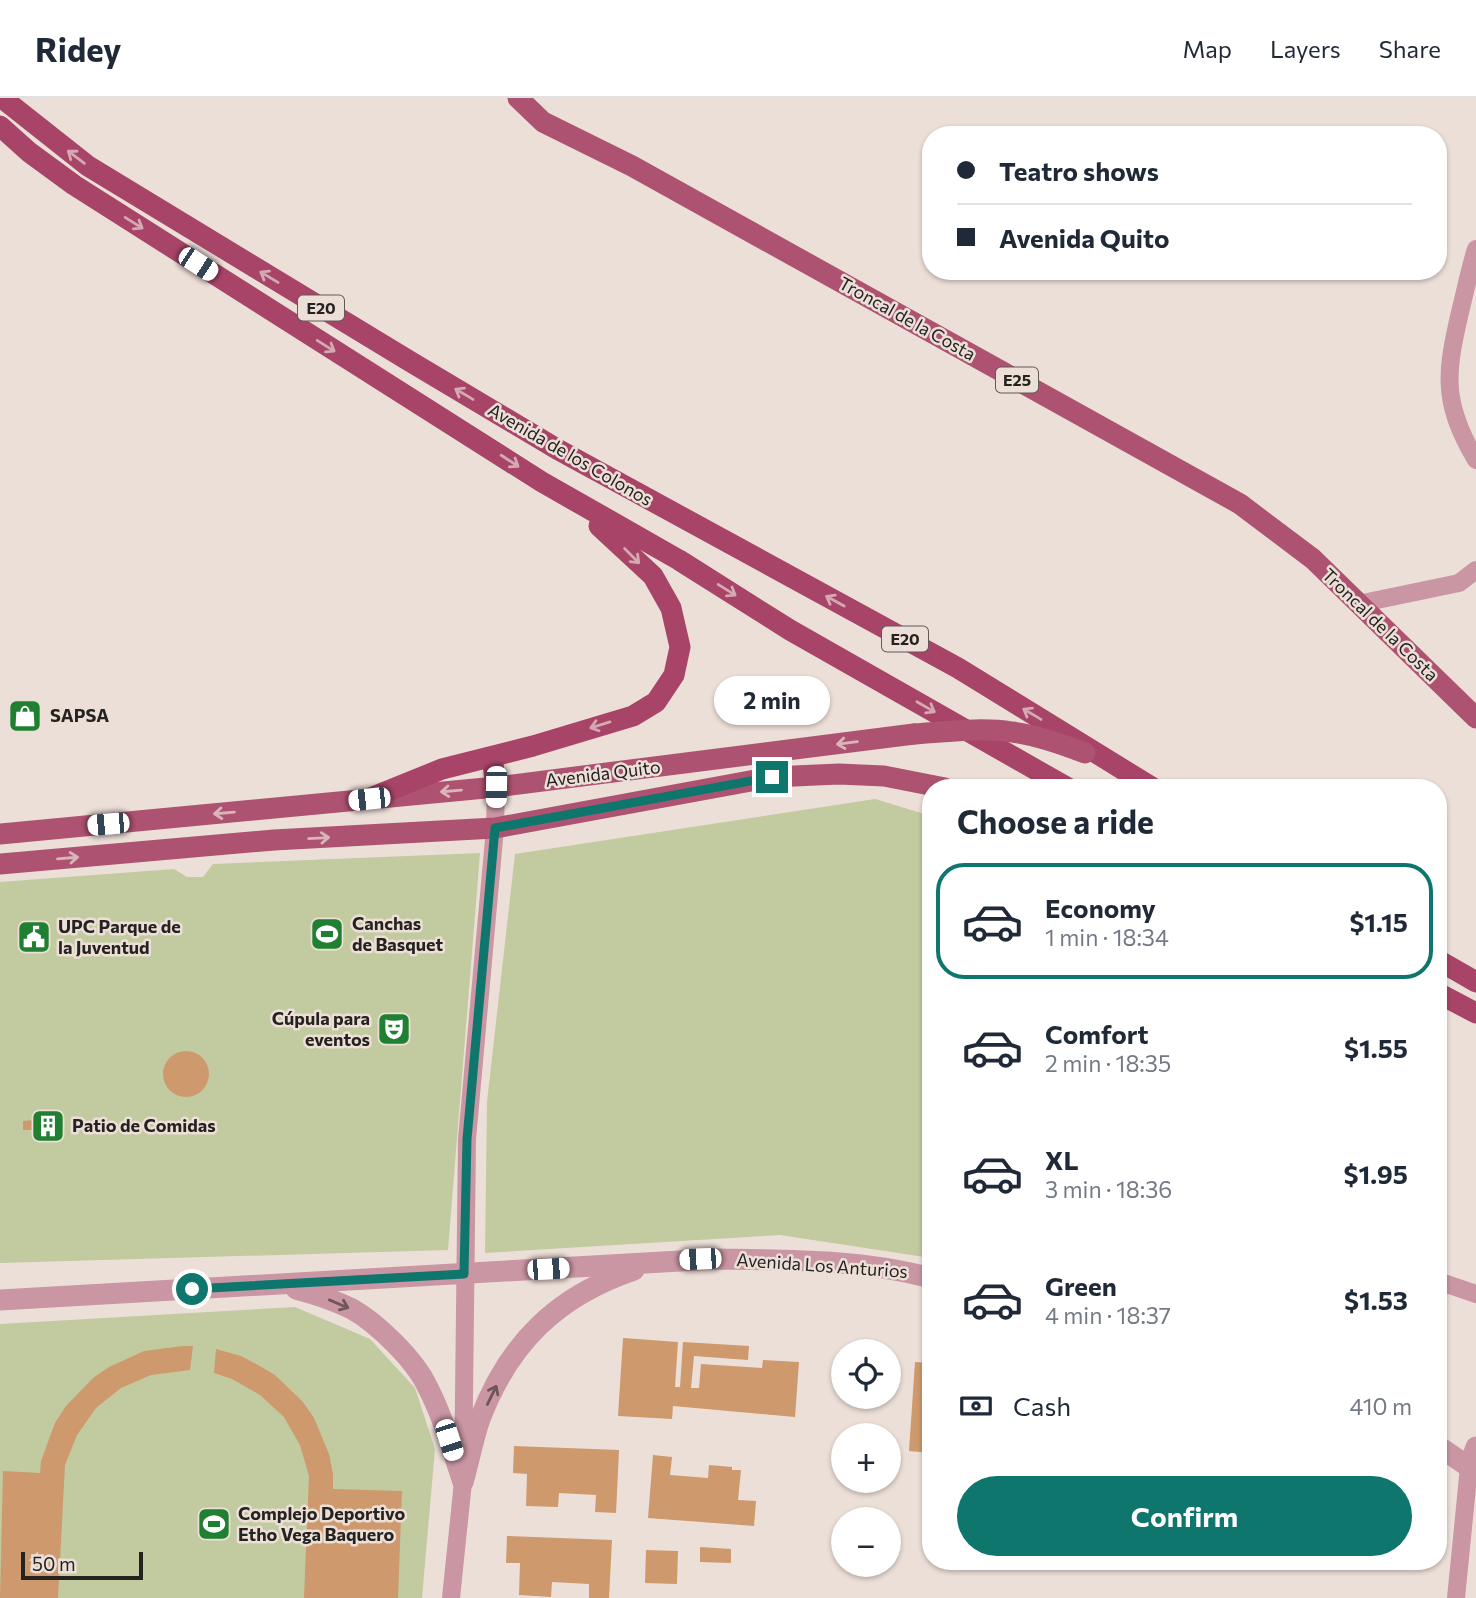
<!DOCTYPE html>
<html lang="en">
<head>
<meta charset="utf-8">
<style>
	body { margin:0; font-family:Commissioner,sans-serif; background:#f6f6f7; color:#1f2937; height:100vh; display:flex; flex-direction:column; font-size:26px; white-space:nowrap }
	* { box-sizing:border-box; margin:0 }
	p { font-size:23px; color:#747a83 }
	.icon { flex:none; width:38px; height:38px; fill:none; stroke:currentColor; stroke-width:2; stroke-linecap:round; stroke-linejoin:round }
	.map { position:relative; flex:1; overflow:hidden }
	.drawer { position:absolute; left:922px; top:681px; width:525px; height:791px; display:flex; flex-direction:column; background:#fff; border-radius:28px; box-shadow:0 2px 5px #0004 }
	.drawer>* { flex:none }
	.hud { position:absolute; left:922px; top:28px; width:525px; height:154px; border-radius:28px; box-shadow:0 2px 5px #0004; display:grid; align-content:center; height:154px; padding:0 35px; background:#fff }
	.tools { position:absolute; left:831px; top:1241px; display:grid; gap:14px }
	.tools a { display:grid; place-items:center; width:70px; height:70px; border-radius:50%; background:#fff; box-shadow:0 2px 5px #0004; font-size:35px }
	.scale { position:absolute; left:21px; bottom:18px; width:122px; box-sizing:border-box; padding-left:7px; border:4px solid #26221f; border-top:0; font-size:19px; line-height:24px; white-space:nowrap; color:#26221f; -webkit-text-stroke:5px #ecdfd8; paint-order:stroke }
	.end { position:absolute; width:32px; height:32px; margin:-16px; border:9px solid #0f766e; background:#fff; box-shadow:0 0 0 4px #fff }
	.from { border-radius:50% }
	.bubble { position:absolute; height:49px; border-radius:24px; background:#fff; box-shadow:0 2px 5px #0004; font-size:23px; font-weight:700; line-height:49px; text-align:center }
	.car { position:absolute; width:21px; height:42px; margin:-21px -10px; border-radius:9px; box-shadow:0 0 5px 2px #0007; background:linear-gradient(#fff 24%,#345 0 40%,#fff 0 76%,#345 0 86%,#fff 0) }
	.hud b { display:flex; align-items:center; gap:24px; height:66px; font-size:26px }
	.hud b+b { border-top:2px solid #e0e1e3 }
	.hud i { width:18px; height:18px; background:#1f2937 }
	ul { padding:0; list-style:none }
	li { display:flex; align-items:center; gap:21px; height:116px; margin:0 14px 10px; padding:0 21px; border:4px solid transparent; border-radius:28px }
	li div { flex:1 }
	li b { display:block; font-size:26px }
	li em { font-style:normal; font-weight:700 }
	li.selected { border-color:#0f766e }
	li>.icon { width:63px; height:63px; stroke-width:1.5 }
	h2 { padding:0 35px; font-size:32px; line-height:84px }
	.pay { display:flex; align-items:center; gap:18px; height:77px; padding:0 35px; font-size:26px }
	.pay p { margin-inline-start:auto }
	.cta { display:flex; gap:14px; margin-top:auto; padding:14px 35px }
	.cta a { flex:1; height:80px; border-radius:42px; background:#0f766e; color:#fff; font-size:28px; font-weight:700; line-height:80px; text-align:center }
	header { display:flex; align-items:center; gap:42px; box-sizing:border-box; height:98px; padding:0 35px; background:#fff; border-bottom:2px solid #e0e1e3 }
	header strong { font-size:33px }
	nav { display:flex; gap:38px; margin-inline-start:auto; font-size:24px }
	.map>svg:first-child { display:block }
</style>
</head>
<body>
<header>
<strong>Ridey</strong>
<nav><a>Map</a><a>Layers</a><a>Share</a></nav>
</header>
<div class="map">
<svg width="1476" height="1500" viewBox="0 0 1476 1500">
	<rect width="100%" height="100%" fill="#ecdfd8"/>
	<g fill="#c2caa0">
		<path d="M875,701L931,718V1160L780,1137L485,1155L487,1004L515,756Z"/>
		<path d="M480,755L448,1152L0,1165V784L174,771L187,779H203L213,766Z"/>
		<path d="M295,1209L370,1241L415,1290L435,1351L422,1500H0V1226Z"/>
	</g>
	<g fill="#ce996d">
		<circle cx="186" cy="976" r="23"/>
		<path d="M33,1022V1032H23V1023Z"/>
		<path d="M43,1024H53V1032L43,1033Z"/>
		<path d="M623,1240L678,1244L675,1289H680L683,1244L749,1248L748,1262L694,1258L691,1290H699L701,1266L762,1270L763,1262L799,1264L795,1319L673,1308L672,1321L618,1318Z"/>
		<path d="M183,1248H193L190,1272L151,1277L121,1290L96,1310L77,1337L65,1367L58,1500H0L3,1373L40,1375L41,1363L55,1325L66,1308L93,1280L109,1269L144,1253Z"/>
		<path d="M216,1251L241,1258L258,1267L275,1277L303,1304L314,1320L329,1356L333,1376V1391L402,1393L398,1500H304L309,1378L300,1347L284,1319L260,1297L232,1281L214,1275Z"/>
		<path d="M915,1264L931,1265V1355L909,1353Z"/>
		<path d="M514,1348L619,1352L616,1415L595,1414L596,1397L559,1395L558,1409L526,1408L527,1376L513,1375Z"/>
		<path d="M653,1357L672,1359L670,1377L708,1380L709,1367L732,1369V1372H741L738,1402L756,1403L754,1428L648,1420Z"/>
		<path d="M507,1438L612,1442L609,1500H589V1486L552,1484L551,1499L519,1497L520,1465H506Z"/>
		<path d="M700,1449L731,1451V1465L700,1464Z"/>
		<path d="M646,1452L678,1453L677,1486L645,1485Z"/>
	</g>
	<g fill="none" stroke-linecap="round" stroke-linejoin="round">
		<g stroke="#ca96a4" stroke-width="18">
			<path d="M1476,151C1470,170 1466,190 1461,210C1446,274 1441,303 1476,362"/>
			<path d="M1358,506L1459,485L1476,472"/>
			<path d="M1438,1183L1476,1196"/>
			<path d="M451,1500L463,1384L467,1041L495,730L496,689"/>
			<path d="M1456,1500L1469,1369"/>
		</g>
		<g stroke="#ca96a4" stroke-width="21">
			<path d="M296,1191C315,1196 334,1202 352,1211C377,1225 415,1262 427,1288C443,1318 452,1352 463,1384"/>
			<path d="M0,1202L715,1161C787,1162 861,1161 931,1180"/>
			<path d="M1438,1348L1469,1369L1476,1349"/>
			<path d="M463,1384C469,1364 473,1341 480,1321C509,1245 557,1198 634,1172"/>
		</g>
		<g stroke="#ae5271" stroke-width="21">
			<path d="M518,0L543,24L632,68L1240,406L1313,461L1476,620"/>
			<path d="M0,736L496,689L914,636"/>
			<path d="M0,766L274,742L495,730L772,679L839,676L884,678L945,690"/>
		</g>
		<g stroke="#a84468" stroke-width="21">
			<path d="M2,0L88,68L411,264L557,351L958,570L1153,690"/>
			<path d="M0,28L29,54L74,87L542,384L679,462L790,532L1068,690"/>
			<path d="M492,659L496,689"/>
			<path d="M368,701L442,671L533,648L633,618L656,604L674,577L680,549L671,510L653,478L599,428"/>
			<path d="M1438,862L1476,884"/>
			<path d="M1438,895L1476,915"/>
		</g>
		<path stroke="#ae5271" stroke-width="21" d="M914,636C947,634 980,629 1012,634C1037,637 1062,646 1085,655"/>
	</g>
	<defs><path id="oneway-shaft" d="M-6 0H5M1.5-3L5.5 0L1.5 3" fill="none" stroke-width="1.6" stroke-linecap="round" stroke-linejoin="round" transform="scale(1.75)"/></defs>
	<g stroke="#d4a9b1">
		<use href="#oneway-shaft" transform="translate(76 59) rotate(-143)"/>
		<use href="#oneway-shaft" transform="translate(134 125) rotate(32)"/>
		<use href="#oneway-shaft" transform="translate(269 179) rotate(-149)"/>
		<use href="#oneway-shaft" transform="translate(326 248) rotate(32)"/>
		<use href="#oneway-shaft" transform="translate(464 296) rotate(-149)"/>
		<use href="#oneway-shaft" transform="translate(510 363) rotate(33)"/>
		<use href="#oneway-shaft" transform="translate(632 458) rotate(45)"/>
		<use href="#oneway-shaft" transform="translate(727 492) rotate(32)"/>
		<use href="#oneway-shaft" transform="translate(835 503) rotate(-151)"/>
		<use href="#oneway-shaft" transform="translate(926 609) rotate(30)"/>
		<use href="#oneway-shaft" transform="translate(1032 616) rotate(-149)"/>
		<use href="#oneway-shaft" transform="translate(600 627) rotate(163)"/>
	</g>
	<g stroke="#d9b5b9">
		<use href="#oneway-shaft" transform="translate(847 645) rotate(173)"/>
		<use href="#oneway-shaft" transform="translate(451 693) rotate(175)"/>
		<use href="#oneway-shaft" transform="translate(224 715) rotate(175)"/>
		<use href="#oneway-shaft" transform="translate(319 740) rotate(-3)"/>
		<use href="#oneway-shaft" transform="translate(68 760) rotate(-5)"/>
	</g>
	<g stroke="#70565b">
		<use href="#oneway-shaft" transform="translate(339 1206) rotate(23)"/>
		<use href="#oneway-shaft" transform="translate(492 1297) rotate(-64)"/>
	</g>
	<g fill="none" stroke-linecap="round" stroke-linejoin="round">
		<path stroke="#0f766e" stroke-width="9" d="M192,1191L464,1176L467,1041L495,730L772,679"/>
	</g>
	<defs>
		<symbol id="shop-square" viewBox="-11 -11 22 22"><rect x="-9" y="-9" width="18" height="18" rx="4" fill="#208032" stroke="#ecdfd8"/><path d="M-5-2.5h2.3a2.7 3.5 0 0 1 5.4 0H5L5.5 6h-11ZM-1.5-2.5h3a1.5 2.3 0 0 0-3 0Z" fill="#fff"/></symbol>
		<symbol id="stadium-square" viewBox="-11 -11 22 22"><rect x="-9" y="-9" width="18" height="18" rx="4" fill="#208032" stroke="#ecdfd8"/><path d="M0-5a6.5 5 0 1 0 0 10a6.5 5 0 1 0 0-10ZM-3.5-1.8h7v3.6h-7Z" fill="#fff"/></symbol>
		<symbol id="civic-square" viewBox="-11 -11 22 22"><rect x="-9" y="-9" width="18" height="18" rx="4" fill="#208032" stroke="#ecdfd8"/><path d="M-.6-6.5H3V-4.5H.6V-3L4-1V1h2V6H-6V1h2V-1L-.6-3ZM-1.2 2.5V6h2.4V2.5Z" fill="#fff"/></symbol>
		<symbol id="theatre-square" viewBox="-11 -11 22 22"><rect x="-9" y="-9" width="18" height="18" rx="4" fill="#208032" stroke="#ecdfd8"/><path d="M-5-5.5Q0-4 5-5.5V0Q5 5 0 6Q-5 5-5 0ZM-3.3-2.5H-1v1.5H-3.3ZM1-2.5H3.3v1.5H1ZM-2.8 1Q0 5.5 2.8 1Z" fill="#fff"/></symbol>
		<symbol id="building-square" viewBox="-11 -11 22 22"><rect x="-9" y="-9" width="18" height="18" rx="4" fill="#208032" stroke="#ecdfd8"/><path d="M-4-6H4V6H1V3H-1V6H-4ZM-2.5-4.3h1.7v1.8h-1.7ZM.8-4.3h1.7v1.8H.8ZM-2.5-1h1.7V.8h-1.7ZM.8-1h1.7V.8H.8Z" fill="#fff"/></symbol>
	</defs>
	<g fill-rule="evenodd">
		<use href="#shop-square" x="6" y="599" width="38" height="38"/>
		<use href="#stadium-square" x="308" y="817" width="38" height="38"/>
		<use href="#civic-square" x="15" y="820" width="38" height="38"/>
		<use href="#theatre-square" x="375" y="912" width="38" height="38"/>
		<use href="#building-square" x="29" y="1009" width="38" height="38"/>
		<use href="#stadium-square" x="195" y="1407" width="38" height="38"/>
	</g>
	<g text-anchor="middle" stroke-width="5" stroke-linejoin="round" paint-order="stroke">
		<g fill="#ecdfd8" stroke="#615b56" stroke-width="2">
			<rect x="298" y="197.5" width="46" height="25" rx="5"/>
			<rect x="996" y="269.5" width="42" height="25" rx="5"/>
			<rect x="882" y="528.5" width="46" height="25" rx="5"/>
		</g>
		<g font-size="16" font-weight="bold" fill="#26221f">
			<text x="321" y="216">E20</text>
			<text x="1017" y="288">E25</text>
			<text x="905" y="547">E20</text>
		</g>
		<g font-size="18" fill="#26221f" stroke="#ecdfd8">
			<text transform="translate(907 221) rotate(29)" y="6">Troncal de la Costa</text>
			<text transform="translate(570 357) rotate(30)" y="6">Avenida de los Colonos</text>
			<text transform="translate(1380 527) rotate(44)" y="6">Troncal de la Costa</text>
			<text transform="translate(603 676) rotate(-7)" y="6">Avenida Quito</text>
			<text transform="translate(822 1168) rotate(4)" y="6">Avenida Los Anturios</text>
		</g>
		<g font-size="18" font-weight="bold" fill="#26221f" stroke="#ecdfd8" text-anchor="start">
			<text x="50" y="624">SAPSA</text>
			<text x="352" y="832">Canchas<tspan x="352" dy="21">de Basquet</tspan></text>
			<text x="58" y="835">UPC Parque de<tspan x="58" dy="21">la Juventud</tspan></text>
			<text x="370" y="927" text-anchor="end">Cúpula para<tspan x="370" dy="21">eventos</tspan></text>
			<text x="72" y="1034">Patio de Comidas</text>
			<text x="238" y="1422">Complejo Deportivo<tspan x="238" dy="21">Etho Vega Baquero</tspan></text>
		</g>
	</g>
</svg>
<div class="tools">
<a><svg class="icon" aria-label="locate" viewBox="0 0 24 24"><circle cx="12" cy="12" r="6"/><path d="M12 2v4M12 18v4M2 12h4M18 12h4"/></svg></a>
<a>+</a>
<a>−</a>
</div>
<div class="scale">50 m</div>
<i class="end from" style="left:192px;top:1191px"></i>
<i class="end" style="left:772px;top:679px"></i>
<div class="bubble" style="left:714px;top:578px;width:116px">2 min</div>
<i class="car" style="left:198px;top:166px;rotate:123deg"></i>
<i class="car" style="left:496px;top:689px;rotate:181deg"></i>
<i class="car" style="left:369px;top:701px;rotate:264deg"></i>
<i class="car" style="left:108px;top:726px;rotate:265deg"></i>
<i class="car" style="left:700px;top:1161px;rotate:268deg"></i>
<i class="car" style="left:548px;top:1171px;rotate:87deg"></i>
<i class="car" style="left:449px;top:1342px;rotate:162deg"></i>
<div class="hud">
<b><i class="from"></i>Teatro shows</b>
<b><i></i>Avenida Quito</b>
</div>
<section class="drawer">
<h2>Choose a ride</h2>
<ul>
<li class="selected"><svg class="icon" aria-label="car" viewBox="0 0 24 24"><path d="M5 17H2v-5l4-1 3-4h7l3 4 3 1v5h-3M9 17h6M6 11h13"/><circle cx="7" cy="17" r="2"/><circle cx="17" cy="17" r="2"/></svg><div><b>Economy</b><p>1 min · 18:34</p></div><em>$1.15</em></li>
<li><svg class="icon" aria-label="car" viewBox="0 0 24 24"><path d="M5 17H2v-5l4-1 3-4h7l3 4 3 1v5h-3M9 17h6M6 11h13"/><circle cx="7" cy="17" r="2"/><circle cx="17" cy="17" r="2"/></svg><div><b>Comfort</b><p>2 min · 18:35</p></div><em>$1.55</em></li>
<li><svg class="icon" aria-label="car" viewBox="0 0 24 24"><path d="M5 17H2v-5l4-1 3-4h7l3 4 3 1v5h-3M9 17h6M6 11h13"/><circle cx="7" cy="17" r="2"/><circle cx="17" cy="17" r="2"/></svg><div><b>XL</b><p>3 min · 18:36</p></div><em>$1.95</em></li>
<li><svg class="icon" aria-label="car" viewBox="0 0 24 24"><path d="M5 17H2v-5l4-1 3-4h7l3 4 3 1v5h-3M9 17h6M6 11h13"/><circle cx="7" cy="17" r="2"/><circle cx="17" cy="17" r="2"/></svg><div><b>Green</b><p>4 min · 18:37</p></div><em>$1.53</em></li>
</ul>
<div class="pay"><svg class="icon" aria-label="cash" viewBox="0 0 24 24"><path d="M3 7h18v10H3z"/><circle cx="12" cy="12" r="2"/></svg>Cash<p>410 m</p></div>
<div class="cta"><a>Confirm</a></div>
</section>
</div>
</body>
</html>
